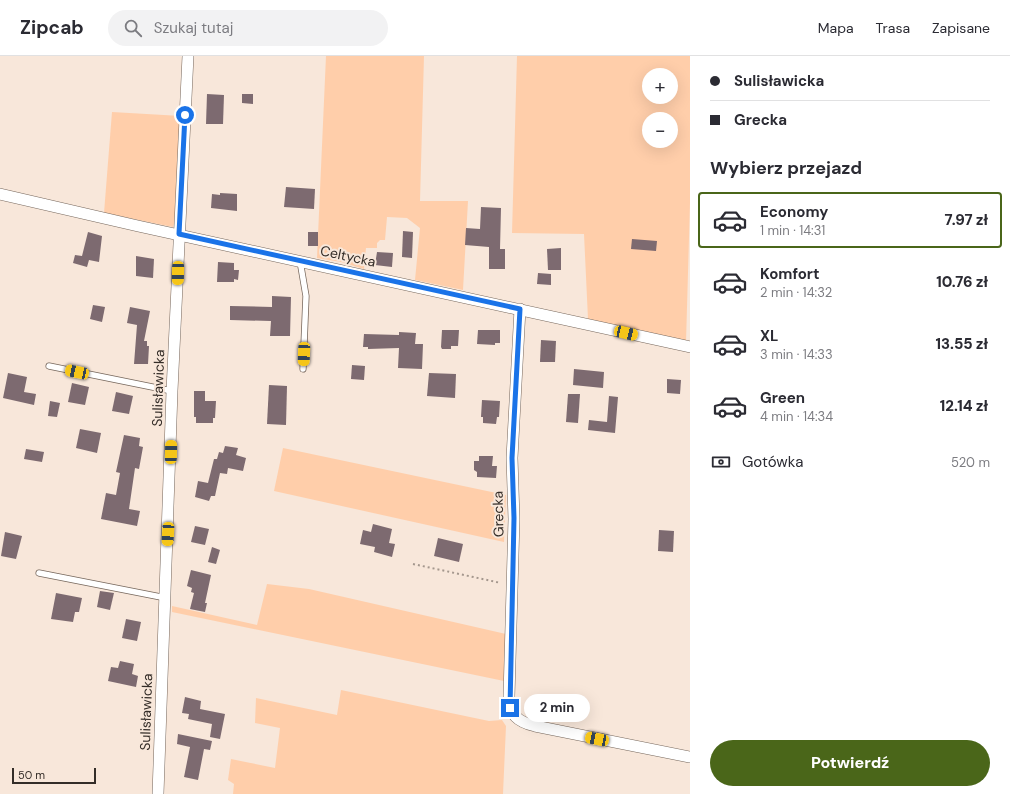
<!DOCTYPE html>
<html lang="pl">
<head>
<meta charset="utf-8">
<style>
	body { margin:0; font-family:"DM Sans",sans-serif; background:#f2f2f3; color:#2b2b33; height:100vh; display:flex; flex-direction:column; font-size:15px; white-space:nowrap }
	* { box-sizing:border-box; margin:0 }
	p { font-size:13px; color:#7c7c81 }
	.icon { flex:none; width:22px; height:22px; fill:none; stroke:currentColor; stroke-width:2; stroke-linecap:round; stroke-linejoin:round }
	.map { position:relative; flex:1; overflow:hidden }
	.sheet { display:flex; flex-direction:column; background:#fff; width:320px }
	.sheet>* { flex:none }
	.top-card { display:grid; align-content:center; height:88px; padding:0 20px; background:#fff }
	.buttons { position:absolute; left:642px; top:12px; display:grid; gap:8px }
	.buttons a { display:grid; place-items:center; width:36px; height:36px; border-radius:50%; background:#fff; box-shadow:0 4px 16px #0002; font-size:20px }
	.scale { position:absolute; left:12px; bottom:10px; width:84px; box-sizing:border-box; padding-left:4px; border:2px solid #342d28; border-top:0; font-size:11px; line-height:14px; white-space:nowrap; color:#342d28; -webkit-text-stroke:3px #f8e7da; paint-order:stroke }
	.end { position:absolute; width:18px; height:18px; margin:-9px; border:5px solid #1a73e8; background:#fff; box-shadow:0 0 0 2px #fff }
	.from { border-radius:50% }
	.bubble { position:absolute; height:28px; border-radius:14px; background:#fff; box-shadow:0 4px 16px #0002; font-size:13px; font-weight:800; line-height:28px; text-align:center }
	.car { position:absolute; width:12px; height:24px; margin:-12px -6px; border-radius:5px; box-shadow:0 0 3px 1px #0007; background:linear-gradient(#f5c518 24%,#345 0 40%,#f5c518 0 76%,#345 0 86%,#f5c518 0) }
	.top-card b { display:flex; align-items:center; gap:14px; height:38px; font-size:15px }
	.top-card b+b { border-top:1px solid #e1e1e2 }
	.top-card i { width:10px; height:10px; background:#2b2b33 }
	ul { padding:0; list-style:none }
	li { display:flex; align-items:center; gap:12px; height:56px; margin:0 8px 6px; padding:0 12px; border:2px solid transparent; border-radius:4px }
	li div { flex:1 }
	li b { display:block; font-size:15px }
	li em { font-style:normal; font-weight:800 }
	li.current { border-color:#4a6619 }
	li>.icon { width:36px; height:36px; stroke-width:1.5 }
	h2 { padding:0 20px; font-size:18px; line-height:48px }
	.pay { display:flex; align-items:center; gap:10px; height:44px; padding:0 20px; font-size:15px }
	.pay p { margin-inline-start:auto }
	.button { display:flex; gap:8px; margin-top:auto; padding:8px 20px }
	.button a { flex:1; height:46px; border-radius:24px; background:#4a6619; color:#fff; font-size:16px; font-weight:800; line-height:46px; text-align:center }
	header { display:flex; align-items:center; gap:24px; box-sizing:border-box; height:56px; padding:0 20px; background:#fff; border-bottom:1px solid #e1e1e2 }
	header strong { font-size:19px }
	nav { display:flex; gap:22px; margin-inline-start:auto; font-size:14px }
	.search { width:280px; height:36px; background:#f2f2f3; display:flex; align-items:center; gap:10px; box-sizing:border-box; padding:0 14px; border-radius:22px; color:#7c7c81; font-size:15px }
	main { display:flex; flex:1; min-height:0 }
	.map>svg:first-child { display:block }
</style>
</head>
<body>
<header>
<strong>Zipcab</strong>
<div class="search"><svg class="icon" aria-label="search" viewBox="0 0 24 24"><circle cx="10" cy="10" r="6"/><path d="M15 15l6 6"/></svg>Szukaj tutaj</div>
<nav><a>Mapa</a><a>Trasa</a><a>Zapisane</a></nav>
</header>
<main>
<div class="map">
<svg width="690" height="738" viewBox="0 0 690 738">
	<rect width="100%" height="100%" fill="#f8e7da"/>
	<g fill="#ffceaa" fill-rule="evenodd">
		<path d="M326,0H424L420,145H468L463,234L415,224L420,172L407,162L387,161L385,184H380L377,187V192H366L364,213L341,206L317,202Z"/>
		<path d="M517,0H690V147L686,286L588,263L584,178L512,177ZM649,19H671V41H649ZM649,63H671V85H649Z"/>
		<path d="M112,56L181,60L175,164L173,171L104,157Z"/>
		<path d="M283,392L506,439L504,486L274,435Z"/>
		<path d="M267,528L309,533L506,578L504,625L172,556V550L257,569Z"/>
		<path d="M341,634L489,665L502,664L506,670L503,738H233L234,728L228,724L231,703L275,712L280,672L255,667L256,642L337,659Z"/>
	</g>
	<g fill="#7d6a70">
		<path d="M207,38L224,39L223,68H206Z"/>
		<path d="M242,38H253V48L242,47Z"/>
		<path d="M286,131L315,133L314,153L284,151Z"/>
		<path d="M220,137L237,138V155L211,152L212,138L220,139Z"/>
		<path d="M481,151L501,152L500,193H505V213H489V191L465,189L466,172L480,173Z"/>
		<path d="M403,175L413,176L412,202L402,201Z"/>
		<path d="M88,176L102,180L99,206L89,204L87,211L73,207L75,199L82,200Z"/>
		<rect x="308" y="176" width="10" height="14"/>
		<path d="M632,183L657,185L656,195L631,193Z"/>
		<path d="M561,192V214H548L547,193Z"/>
		<path d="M377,196L393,197L392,211L375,209Z"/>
		<path d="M136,200L154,203L153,222L136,220Z"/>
		<path d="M218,206L234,207V214H239L238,224L234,223V226H217Z"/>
		<path d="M538,217L551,218V229L537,228Z"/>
		<path d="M272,240L291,241L290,280H270L271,265L230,264V250L272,251Z"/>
		<path d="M93,249L105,251L102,266L90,263Z"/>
		<path d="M130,251L150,255L144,285H147V290H149L148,308H134L137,269L127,267Z"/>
		<path d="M442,274H459L458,290H451V293H442L441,291Z"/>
		<path d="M478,274H500V287H495V289L477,288Z"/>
		<path d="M399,276L416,277L415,288H423L422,313L398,312L399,292L368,293V291H363L364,278L399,279Z"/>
		<path d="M541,284L556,285L555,306H540Z"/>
		<path d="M352,309L365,310L364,324L351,323Z"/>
		<path d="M574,313L604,316L603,332L573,329Z"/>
		<path d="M8,317L27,321L24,336L36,338L34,349L3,342Z"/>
		<path d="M429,317L456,318L455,342L427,340Z"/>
		<path d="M667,323L681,324L680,338L667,337Z"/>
		<path d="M72,327L89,331L85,349L68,346Z"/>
		<path d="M269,329L287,330L286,369L267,368Z"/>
		<path d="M194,335H205V345H216L215,362H213V367H196V361H194Z"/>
		<path d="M116,336L133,340L129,358L112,355Z"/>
		<path d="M568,338H580L578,367L566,366Z"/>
		<path d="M609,340L618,341L615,377L588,374L589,364L607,366Z"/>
		<path d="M482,344L500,345L499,361H497L496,368L483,367V361H481Z"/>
		<path d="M50,345L60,347L57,361L48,360Z"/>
		<path d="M80,373L101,377L97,397L76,392Z"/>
		<path d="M124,379L140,382L139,390L143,391L139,413L135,412L129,453L140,455L137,470L101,463L106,437L116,439L120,417L116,416Z"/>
		<path d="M225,390L238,392L236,399L246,402L243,415L228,412L227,418L220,417L215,440H211L209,445L195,441L198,425L208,427L214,403H217L219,396L223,397Z"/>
		<path d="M26,393L44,396L42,406L24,403Z"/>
		<path d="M479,400H493L492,410H497L496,422L477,421V416L474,414V405H479Z"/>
		<path d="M373,468L392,473L389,487L395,488L392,501L374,496L375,491L360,488L363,474L371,476Z"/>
		<path d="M195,470L209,473L205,489L191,486Z"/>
		<path d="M659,474L674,475L673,496L658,495Z"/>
		<path d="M5,476L22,480L16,503L1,500Z"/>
		<path d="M438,482L463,488L459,506L434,500Z"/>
		<path d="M212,491L220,494L216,508L208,506Z"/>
		<path d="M191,514L211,519L205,547H207L205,556L190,553L194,537L191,536L192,532L187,530Z"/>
		<path d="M100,535L114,537L110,554L97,551Z"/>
		<path d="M56,537L82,542L79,556H75L73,566L51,563Z"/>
		<path d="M126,563L141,566L137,585L122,582Z"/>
		<path d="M120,605L134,608L132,618L138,620L136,631L108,625L111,611L118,612Z"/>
		<path d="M185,641L201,645L200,653L225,658L220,683L210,681L212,668L188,663L189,658L182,657Z"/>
		<path d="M178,678L212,685L210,694L204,693L198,724L184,721L190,691L177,688Z"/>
	</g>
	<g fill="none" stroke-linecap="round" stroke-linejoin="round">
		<defs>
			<g id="service">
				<path d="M300,205L306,240L303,313"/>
				<path d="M49,310L172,335"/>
				<path d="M39,517L166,542"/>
			</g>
			<g id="minor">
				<path d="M0,138L138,170L690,291"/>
				<path d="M520,253L512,402L514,463L509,640C509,659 518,666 535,670L690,701"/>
				<path d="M158,738L172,335L188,0"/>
			</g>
		</defs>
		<use href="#service" stroke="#76675c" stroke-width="7"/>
		<use href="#minor" stroke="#76675c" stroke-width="12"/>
		<path stroke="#a4978d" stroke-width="2" stroke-dasharray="2 3" stroke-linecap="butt" d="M413,508L501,527"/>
		<use href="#service" stroke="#fff" stroke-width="5.5"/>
		<use href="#minor" stroke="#fff" stroke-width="11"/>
	</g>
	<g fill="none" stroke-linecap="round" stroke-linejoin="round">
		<path stroke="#1a73e8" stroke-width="5" d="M185,59L179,178L520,253L512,402L514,462L510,652"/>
	</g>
	<g text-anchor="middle" stroke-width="4" stroke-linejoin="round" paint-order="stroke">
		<g font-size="14" fill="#342d28" stroke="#f8e7da">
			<text transform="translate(348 200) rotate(12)" y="5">Celtycka</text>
			<text transform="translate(158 332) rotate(-88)" y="5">Sulisławicka</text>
			<text transform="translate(498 458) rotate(-91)" y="5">Grecka</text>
			<text transform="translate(146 656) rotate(-88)" y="5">Sulisławicka</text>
		</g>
	</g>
</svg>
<div class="buttons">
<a>+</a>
<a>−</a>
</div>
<div class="scale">50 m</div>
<i class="end from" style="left:185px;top:59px"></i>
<i class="end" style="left:510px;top:652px"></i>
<div class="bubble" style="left:524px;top:638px;width:66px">2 min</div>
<i class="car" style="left:178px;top:217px;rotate:181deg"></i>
<i class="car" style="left:626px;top:277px;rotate:103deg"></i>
<i class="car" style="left:304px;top:298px;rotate:182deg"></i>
<i class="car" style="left:77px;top:316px;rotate:282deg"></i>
<i class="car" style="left:171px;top:396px;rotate:1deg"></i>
<i class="car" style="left:168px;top:478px;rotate:183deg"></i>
<i class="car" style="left:597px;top:683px;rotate:281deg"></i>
</div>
<section class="sheet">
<div class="top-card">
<b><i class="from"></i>Sulisławicka</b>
<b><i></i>Grecka</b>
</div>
<h2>Wybierz przejazd</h2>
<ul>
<li class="current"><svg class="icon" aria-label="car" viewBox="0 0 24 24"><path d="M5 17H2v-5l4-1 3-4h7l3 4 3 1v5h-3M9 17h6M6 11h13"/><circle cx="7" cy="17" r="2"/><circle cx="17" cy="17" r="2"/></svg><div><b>Economy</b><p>1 min · 14:31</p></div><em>7.97 zł</em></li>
<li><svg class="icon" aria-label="car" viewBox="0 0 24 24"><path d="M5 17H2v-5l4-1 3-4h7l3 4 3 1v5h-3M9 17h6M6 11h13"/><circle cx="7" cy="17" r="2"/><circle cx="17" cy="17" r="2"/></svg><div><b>Komfort</b><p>2 min · 14:32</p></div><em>10.76 zł</em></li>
<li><svg class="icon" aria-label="car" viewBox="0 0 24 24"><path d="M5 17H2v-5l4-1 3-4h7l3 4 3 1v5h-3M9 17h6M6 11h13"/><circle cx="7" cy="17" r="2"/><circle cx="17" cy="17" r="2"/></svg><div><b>XL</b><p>3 min · 14:33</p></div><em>13.55 zł</em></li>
<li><svg class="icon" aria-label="car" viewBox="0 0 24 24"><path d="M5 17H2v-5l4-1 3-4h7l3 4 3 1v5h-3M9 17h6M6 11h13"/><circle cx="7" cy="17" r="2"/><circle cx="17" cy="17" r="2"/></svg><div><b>Green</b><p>4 min · 14:34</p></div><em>12.14 zł</em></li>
</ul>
<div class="pay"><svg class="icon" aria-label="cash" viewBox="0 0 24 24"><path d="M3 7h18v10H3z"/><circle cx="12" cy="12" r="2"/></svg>Gotówka<p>520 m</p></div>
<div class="button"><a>Potwierdź</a></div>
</section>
</main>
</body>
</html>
